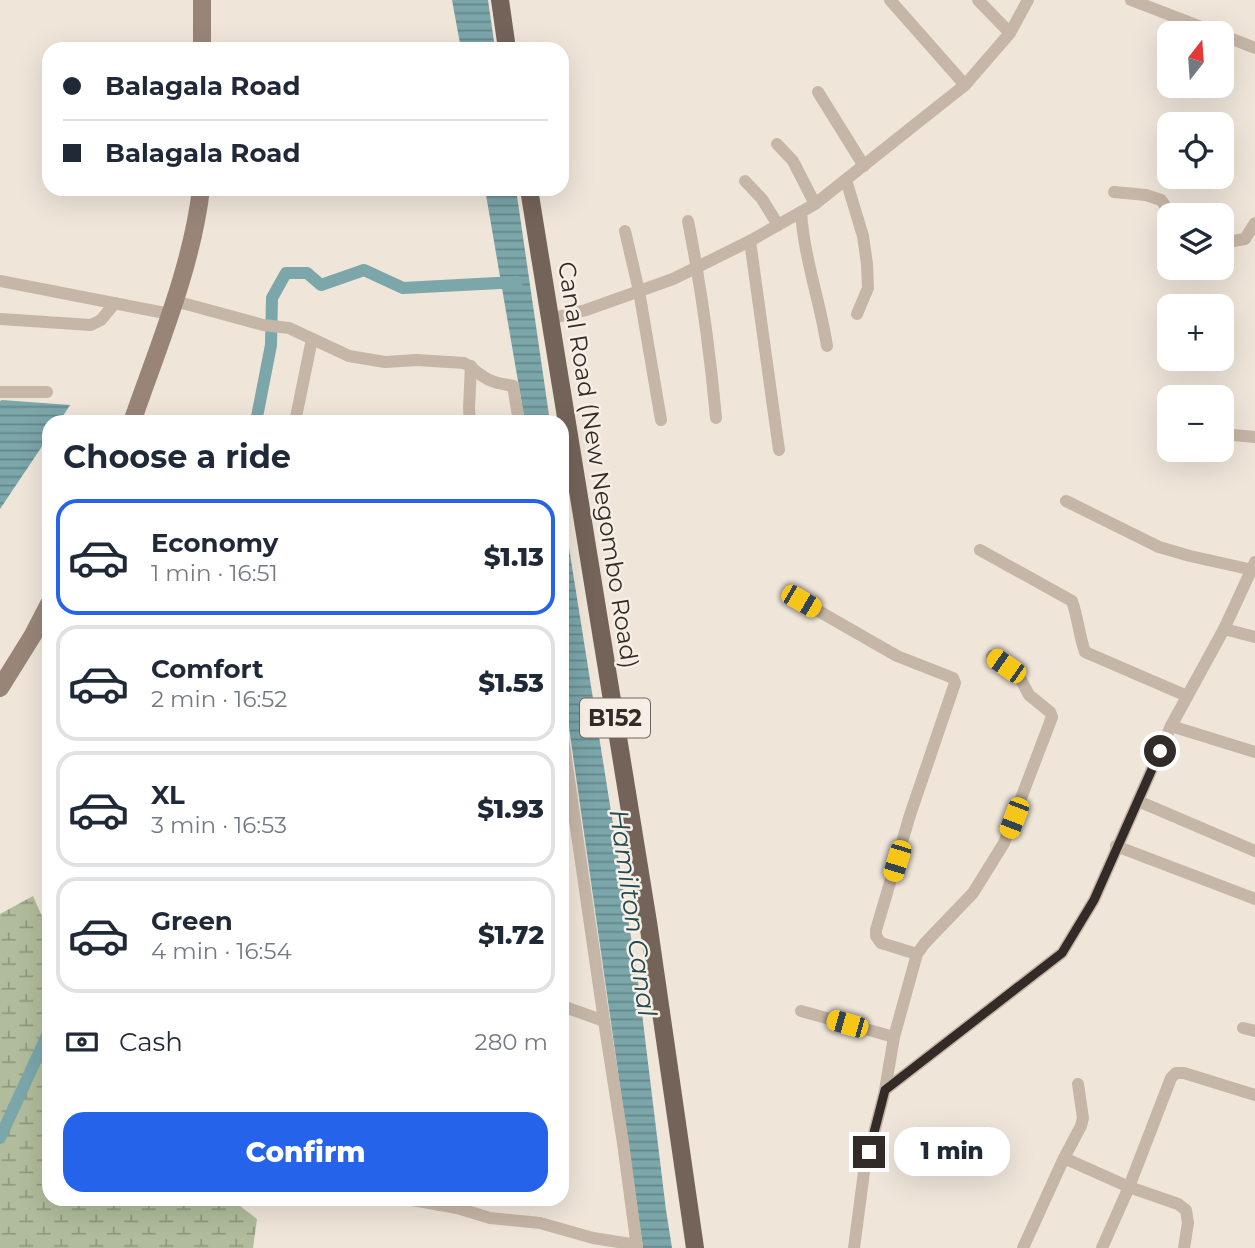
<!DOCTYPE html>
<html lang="en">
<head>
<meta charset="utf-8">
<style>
	body { margin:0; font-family:Montserrat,sans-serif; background:#f6f6f7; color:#1f2937; height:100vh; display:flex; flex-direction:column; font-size:26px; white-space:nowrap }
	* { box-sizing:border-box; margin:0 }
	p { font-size:23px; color:#747a83 }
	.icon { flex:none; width:38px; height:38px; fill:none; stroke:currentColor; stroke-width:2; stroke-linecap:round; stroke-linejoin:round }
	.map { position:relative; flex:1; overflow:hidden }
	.sheet { position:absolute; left:42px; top:415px; width:527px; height:791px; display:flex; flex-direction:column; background:#fff; border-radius:21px; box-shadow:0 7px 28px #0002 }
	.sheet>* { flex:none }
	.guide { position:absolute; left:42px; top:42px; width:527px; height:154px; border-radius:21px; box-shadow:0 7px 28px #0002; display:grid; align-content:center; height:154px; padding:0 21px; background:#fff }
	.needle { width:46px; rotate:17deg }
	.controls { position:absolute; left:1157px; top:21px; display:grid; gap:14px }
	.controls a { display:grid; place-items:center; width:77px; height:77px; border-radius:14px; background:#fff; box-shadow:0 7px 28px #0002; font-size:35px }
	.end { position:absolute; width:32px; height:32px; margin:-16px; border:9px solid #332b27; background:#fff; box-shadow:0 0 0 4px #fff }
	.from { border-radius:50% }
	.bubble { position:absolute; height:49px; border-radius:21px; background:#fff; box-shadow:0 7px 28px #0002; font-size:23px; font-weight:800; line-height:49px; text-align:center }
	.car { position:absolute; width:21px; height:42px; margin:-21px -10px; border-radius:9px; box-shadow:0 0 5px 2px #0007; background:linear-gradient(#f5c518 24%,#345 0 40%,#f5c518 0 76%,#345 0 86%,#f5c518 0) }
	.guide b { display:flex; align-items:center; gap:24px; height:66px; font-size:26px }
	.guide b+b { border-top:2px solid #e0e1e3 }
	.guide i { width:18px; height:18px; background:#1f2937 }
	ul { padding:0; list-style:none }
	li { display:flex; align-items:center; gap:21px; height:116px; margin:0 14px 10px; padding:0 7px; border:4px solid #e0e1e3; border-radius:21px }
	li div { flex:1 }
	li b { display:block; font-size:26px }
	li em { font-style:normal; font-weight:800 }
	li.selected { border-color:#2563eb }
	li>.icon { width:63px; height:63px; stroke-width:1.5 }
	h2 { padding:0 21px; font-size:32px; line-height:84px }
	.pay { display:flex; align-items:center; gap:18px; height:77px; padding:0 21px; font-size:26px }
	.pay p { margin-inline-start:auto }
	.primary-button { display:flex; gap:14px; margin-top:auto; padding:14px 21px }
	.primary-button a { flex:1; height:80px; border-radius:21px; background:#2563eb; color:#fff; font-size:28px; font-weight:800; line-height:80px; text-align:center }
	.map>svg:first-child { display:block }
</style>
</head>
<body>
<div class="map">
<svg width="1255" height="1248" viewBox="0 0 1255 1248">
	<defs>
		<pattern id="wetland-marsh" width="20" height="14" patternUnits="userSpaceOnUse" patternTransform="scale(1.75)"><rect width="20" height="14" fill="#b0bc9b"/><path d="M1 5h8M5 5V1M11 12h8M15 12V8" fill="none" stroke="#90997e"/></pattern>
		<pattern id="water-rules" width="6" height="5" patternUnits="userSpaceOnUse" patternTransform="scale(1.75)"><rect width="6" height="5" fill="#7ba6aa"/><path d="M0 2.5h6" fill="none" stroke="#65878a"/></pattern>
	</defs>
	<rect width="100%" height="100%" fill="#efe5d9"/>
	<path fill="url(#wetland-marsh)" d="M33,896L49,932V1199H231L257,1219L253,1248H0V914Z"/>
	<g fill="url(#water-rules)">
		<path d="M452,0H488L495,49H461Z"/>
		<path d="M485,189H516L550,422H525Z"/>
		<path d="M2,400L70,405L59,422H49V436L0,509V401Z"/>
		<path d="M562,504L638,981L666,1210L672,1248H643L562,678Z"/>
	</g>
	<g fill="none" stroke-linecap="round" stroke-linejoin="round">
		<g stroke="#7ba6aa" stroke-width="12">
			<path d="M256,422L271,345L272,298L286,273H307L321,285L364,270L403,288L517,282"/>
			<path d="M0,1138L49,1031"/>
		</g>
		<g stroke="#c6b6a7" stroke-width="12">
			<path d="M890,0L965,85"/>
			<path d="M978,0L1010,33"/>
			<path d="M1131,0L1217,33"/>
			<path d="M1222,35L1255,48"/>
			<path d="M818,92L864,166"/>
			<path d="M777,144L793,161L815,204"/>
			<path d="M846,180L863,236L867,264L868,288L857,314"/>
			<path d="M745,181L762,199L778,225"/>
			<path d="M1114,192L1146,195L1161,200L1172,215"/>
			<path d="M801,212C804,258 820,301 827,346"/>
			<path d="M688,221C701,286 710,352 716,418"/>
			<path d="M625,231L639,291L661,420"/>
			<path d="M1222,239L1233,241L1245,239L1255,223"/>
			<path d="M750,241L779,450"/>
			<path d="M0,281L170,314"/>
			<path d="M175,301L263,325L289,328L349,356L385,362L417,360L464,363C472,367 477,373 484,377C492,383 503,384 513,386L519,422"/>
			<path d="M0,319L91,325L101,320L115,303"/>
			<path d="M549,319L586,310L673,279L750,241L815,204L965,85L1010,33L1028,0"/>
			<path d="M0,392H47"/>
			<path d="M295,422L312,339"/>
			<path d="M470,422L469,408L471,366"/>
			<path d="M1222,434L1255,437"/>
			<path d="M1066,501L1159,547L1190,556L1253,570"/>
			<path d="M980,550L1072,601C1078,618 1079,635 1085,652L1187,696"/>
			<path d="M801,601L897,656L953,678L955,683L910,815L876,930V936L881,943L917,954"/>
			<path d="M1224,629L1255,637"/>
			<path d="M1171,726L1255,752"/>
			<path d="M562,731L604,1021L623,1143L637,1248"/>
			<path d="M1138,801L1255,851"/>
			<path d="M1116,846L1255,899"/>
			<path d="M562,1006L604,1021"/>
			<path d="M801,1011L894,1037"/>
			<path d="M1243,1028L1255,1031"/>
			<path d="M885,1090L894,1037L917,954L925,943L973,893L1004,843L1052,717L1050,712L1029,695L1019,676L992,656"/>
			<path d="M1064,1158L1081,1126L1083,1118L1078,1084"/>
			<path d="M407,1199L457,1208L490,1218L540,1223L593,1238L637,1245"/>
			<path d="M854,1248L864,1172L885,1090L1062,953L1094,900L1171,726L1224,629L1255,562"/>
			<path d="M1023,1248L1064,1158L1129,1187L1178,1204L1186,1210L1188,1223L1184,1248"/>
			<path d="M1102,1248L1129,1187L1171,1078L1176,1073H1184L1255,1095"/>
		</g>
		<g stroke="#998578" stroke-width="18">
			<path d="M202,49V0"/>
			<path d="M132,422C158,347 192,267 201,189"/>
			<path d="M0,688L33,635L49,604"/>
		</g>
		<g stroke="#746359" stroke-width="18">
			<path d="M500,0L507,49"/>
			<path d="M529,189L648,922L695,1248"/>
		</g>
	</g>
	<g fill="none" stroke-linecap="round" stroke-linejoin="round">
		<path stroke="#332b27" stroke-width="9" d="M869,1152L885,1090L1062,953L1094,900L1160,751"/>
	</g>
	<g text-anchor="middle" stroke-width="5" stroke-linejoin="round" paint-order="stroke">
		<rect fill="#f7efe5" stroke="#6e6660" stroke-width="2" x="580" y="698.5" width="70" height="39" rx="5"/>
		<g font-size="23" font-weight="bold" fill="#332b27">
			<text x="615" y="726">B152</text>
		</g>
		<g font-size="24" fill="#332b27" stroke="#f7efe5">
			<text transform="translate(598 465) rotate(81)" y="8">Canal Road (New Negombo Road)</text>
		</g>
		<g font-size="26" font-style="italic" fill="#204c51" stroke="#f7efe5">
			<text transform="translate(633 913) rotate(82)" y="9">Hamilton Canal</text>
		</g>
	</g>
</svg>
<div class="controls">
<a><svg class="needle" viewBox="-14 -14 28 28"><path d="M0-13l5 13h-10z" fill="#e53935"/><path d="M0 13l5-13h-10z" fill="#747a83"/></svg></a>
<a><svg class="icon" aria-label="locate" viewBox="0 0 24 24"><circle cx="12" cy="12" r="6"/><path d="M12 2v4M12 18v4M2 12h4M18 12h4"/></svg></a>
<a><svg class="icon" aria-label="layers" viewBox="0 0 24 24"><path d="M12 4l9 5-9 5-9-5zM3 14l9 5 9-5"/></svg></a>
<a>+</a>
<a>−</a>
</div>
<i class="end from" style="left:1160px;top:751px"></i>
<i class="end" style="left:869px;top:1152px"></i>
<div class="bubble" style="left:894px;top:1127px;width:116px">1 min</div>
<i class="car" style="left:801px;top:601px;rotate:120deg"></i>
<i class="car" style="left:1006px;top:666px;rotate:305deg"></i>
<i class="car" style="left:1014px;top:818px;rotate:201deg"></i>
<i class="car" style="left:897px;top:861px;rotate:197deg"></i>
<i class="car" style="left:847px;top:1024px;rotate:286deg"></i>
<div class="guide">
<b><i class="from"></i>Balagala Road</b>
<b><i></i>Balagala Road</b>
</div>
<section class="sheet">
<h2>Choose a ride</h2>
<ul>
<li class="selected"><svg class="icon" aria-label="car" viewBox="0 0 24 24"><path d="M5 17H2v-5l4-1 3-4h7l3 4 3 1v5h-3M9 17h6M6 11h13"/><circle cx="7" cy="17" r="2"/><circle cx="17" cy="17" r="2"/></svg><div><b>Economy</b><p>1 min · 16:51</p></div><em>$1.13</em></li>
<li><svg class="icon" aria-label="car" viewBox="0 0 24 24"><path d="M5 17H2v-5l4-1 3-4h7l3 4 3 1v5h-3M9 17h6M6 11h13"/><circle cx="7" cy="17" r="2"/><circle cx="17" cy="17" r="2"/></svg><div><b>Comfort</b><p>2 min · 16:52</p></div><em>$1.53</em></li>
<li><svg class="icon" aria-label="car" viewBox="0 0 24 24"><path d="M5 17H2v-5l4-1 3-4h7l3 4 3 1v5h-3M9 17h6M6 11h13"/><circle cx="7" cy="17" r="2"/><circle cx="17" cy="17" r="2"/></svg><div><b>XL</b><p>3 min · 16:53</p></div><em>$1.93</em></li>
<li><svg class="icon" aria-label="car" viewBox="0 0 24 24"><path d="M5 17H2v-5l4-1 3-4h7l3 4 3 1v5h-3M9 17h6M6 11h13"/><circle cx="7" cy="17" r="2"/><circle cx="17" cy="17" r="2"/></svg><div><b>Green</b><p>4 min · 16:54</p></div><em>$1.72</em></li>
</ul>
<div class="pay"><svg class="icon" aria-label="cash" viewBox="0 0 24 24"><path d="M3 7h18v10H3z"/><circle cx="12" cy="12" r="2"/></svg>Cash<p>280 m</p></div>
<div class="primary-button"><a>Confirm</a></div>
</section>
</div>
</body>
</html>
